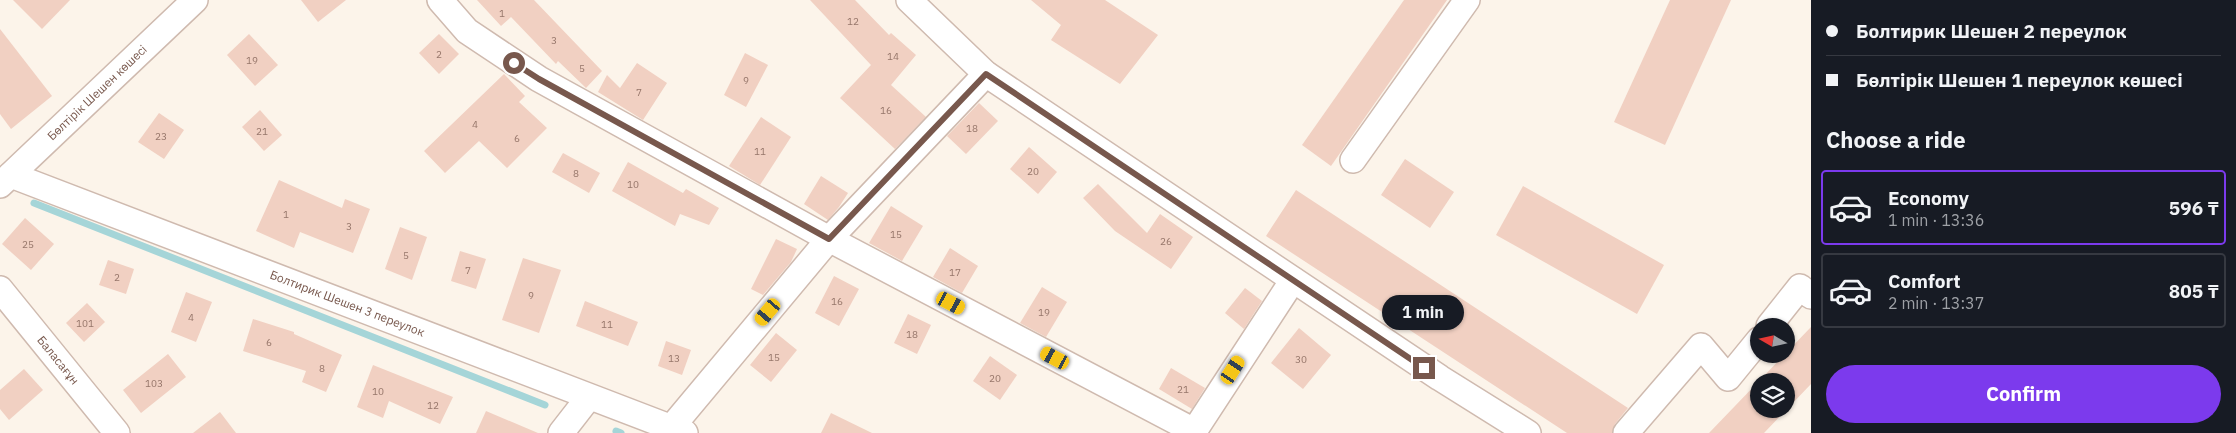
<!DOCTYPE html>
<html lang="en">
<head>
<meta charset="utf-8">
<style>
	body { margin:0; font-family:"IBM Plex Sans",sans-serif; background:#242831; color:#f1f3f6; height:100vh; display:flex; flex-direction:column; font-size:19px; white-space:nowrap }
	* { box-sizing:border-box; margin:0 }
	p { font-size:16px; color:#9ea1a6 }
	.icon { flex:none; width:28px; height:28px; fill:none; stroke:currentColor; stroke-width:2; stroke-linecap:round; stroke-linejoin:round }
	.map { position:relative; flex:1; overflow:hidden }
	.details { display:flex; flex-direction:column; background:#171b24; width:425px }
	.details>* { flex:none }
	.hud { display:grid; align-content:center; height:110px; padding:0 15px; background:#171b24 }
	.needle { width:32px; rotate:279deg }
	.fabs { position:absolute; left:1750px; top:318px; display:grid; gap:10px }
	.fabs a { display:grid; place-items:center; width:45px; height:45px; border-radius:50%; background:#171b24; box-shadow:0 1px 4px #0004; font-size:25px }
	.end { position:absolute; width:22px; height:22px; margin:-11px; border:6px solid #78584d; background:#fff; box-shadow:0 0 0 2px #fff }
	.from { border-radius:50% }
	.bubble { position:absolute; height:35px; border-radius:18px; background:#171b24; box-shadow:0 1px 4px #0004; font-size:16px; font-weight:700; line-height:35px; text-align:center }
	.car { position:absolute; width:15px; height:30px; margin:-15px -8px; border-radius:6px; box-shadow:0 0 4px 1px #0007; background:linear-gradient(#f5c518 24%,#345 0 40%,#f5c518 0 76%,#345 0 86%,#f5c518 0) }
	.hud b { display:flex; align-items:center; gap:18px; height:48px; font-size:19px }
	.hud b+b { border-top:1px solid #363941 }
	.hud i { width:12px; height:12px; background:#f1f3f6 }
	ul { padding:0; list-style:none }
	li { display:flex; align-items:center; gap:15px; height:75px; margin:0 10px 8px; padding:0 5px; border:2px solid #363941; border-radius:5px }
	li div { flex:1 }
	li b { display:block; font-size:19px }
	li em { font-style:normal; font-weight:700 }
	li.current { border-color:#7c3aed }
	li>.icon { width:45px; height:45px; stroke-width:1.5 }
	h2 { padding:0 15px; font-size:22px; line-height:60px }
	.primary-button { display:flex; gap:10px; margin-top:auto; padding:10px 15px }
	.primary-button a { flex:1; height:58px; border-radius:30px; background:#7c3aed; color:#fff; font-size:20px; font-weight:700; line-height:58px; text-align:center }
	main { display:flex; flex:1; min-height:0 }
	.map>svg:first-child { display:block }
</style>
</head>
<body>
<main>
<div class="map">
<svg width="1811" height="433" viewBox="0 0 1811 433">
	<rect width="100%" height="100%" fill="#fcf4ea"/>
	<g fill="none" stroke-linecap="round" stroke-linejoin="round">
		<g stroke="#a5d5d8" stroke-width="7">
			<path d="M34,203L545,405"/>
			<path d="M616,431L621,433"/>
		</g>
	</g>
	<g fill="#f1d0c2">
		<path d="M13,0H70L42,29Z"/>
		<path d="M301,0H346L318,22Z"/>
		<path d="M477,0H534L602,71L586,88L558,61L556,64L511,17L501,26Z"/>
		<path d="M810,0H855L889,35L891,33L916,55L891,85L926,117L895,149L840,98L871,65Z"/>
		<path d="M1031,0H1105L1158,35L1120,84L1051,40L1061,25Z"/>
		<path d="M1404,0H1447L1331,166L1302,145Z"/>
		<path d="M1670,0H1731L1665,145L1614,122Z"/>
		<path d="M0,29L52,96L11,129L0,114Z"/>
		<path d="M249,34L278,65L255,86L227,55Z"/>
		<path d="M439,34L459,54L439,74L419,53Z"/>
		<path d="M745,53L768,65L746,107L724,95Z"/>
		<path d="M637,63L667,83L643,120L598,92L607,75L620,88Z"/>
		<path d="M504,74L525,96L519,102L547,128L507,168L479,141L445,173L424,151Z"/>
		<path d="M979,103L998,121L966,154L947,136Z"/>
		<path d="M260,110L282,135L264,151L242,127Z"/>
		<path d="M159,113L184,130L164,159L138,142Z"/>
		<path d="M761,117L791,137L760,185L729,166Z"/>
		<path d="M1029,147L1057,172L1038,194L1010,169Z"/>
		<path d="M563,153L600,173L589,193L552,172Z"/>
		<path d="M1405,159L1454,192L1430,228L1381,195Z"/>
		<path d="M628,162L683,193L686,189L719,208L709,225L680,214L675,226L612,191Z"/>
		<path d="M821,176L848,193L839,207L828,220L804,204Z"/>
		<path d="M279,180L342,208L345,199L370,209L353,253L300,232L294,248L256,231Z"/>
		<path d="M1098,184L1147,233L1160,214L1193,237L1171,269L1115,231L1083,198Z"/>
		<path d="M1523,186L1664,265L1637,314L1496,235Z"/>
		<path d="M1296,190L1628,408L1615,424L1612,433H1567L1266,236Z"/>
		<path d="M891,206L923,226L902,261L869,243Z"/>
		<path d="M25,218L54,244L31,270L2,244Z"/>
		<path d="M400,227L427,237L412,280L385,269Z"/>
		<path d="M776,239L797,249L791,262L763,295L751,289Z"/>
		<path d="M950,248L978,266L962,293L933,277Z"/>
		<path d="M460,251L486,259L476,289L451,281Z"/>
		<path d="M523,258L561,270L539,333L502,320Z"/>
		<path d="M108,260L134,269L126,294L99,285Z"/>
		<path d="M834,276L859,289L839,326L815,313Z"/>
		<path d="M1042,287L1067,302L1046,337L1020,323Z"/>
		<path d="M1245,288L1262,301L1244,329L1225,313Z"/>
		<path d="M186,292L212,302L196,342L171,332Z"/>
		<path d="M585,301L638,322L628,346L576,326Z"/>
		<path d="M87,303L105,322L84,342L66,323Z"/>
		<path d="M908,314L931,325L917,354L894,343Z"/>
		<path d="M253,319L294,332V334L342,355L326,392L302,382L306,371L243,351Z"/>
		<path d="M1811,327V384L1764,433H1709L1759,381V409H1786V381H1759Z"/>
		<path d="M1299,328L1331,355L1303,389L1271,363Z"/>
		<path d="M776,333L797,350L771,382L750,365Z"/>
		<path d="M666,341L691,350L682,375L658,366Z"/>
		<path d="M168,354L186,377L141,413L123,390Z"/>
		<path d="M990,356L1017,375L1000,400L973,381Z"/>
		<path d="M373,365L453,397L440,424L389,401L383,418L357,407Z"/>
		<path d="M1171,368L1205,388L1192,409L1159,389Z"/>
		<path d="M24,369L43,390L9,420L0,409V390Z"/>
		<path d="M486,411L538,433H476Z"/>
		<path d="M220,412L236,433H193Z"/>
		<path d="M831,413L872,433H821Z"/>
	</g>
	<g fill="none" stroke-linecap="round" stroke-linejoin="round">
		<defs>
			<g id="minor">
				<path d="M440,0L467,31L539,79L829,239L1194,431"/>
				<path d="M909,0L986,74L1440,378L1528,433"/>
				<path d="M1353,160L1467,0"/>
				<path id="s1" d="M11,175L685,433"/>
				<path id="s2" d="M0,185L195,0"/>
				<path id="s3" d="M0,289L117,433"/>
				<path d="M1769,326L1800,287L1811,296"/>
				<path d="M671,428L829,239L986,74"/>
				<path d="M561,433L589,397"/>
				<path d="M1193,433L1293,280"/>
				<path d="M1626,433L1701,346L1728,378L1759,340"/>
			</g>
		</defs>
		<use href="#minor" stroke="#cfbaaf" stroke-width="28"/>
		<use href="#minor" stroke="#fff" stroke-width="25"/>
	</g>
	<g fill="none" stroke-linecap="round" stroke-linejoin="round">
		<path stroke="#78584d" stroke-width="6" d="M514,63L539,79L829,239L986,74L1424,368"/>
	</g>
	<g text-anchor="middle" stroke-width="4" stroke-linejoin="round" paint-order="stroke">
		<g font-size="10" fill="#96766a">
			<text x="502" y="17">1</text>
			<text x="853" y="25">12</text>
			<text x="554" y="44">3</text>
			<text x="439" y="58">2</text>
			<text x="893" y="60">14</text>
			<text x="252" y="64">19</text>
			<text x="582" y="72">5</text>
			<text x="746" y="84">9</text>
			<text x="639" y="96">7</text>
			<text x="886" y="114">16</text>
			<text x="475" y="128">4</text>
			<text x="972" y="132">18</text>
			<text x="262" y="135">21</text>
			<text x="161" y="140">23</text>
			<text x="517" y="142">6</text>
			<text x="760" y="155">11</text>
			<text x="1033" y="175">20</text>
			<text x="576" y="177">8</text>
			<text x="633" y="188">10</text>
			<text x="286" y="218">1</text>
			<text x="349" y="230">3</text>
			<text x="896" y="238">15</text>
			<text x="1166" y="245">26</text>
			<text x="28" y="248">25</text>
			<text x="406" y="259">5</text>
			<text x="468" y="274">7</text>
			<text x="955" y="276">17</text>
			<text x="117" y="281">2</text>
			<text x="531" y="299">9</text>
			<text x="837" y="305">16</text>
			<text x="1044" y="316">19</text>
			<text x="191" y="321">4</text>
			<text x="85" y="327">101</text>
			<text x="607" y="328">11</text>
			<text x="912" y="338">18</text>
			<text x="269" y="346">6</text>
			<text x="774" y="361">15</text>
			<text x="674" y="362">13</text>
			<text x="1301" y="363">30</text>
			<text x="322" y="372">8</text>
			<text x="995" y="382">20</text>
			<text x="154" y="387">103</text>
			<text x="1183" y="393">21</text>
			<text x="378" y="395">10</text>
			<text x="433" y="409">12</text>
		</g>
		<g font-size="12" fill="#78584d" stroke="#fff8f1">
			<text dy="4" stroke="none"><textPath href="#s2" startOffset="134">Бөлтірік Шешен көшесі</textPath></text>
			<text dy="4" stroke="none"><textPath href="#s1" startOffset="360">Болтирик Шешен 3 переулок</textPath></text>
			<text dy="4" stroke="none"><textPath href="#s3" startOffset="92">Баласағұн</textPath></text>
		</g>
	</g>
</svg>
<div class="fabs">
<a><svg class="needle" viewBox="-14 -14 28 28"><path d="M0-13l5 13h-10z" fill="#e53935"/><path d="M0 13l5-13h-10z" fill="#9ea1a6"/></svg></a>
<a><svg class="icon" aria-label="layers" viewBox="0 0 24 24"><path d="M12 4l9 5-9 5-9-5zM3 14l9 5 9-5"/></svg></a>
</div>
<i class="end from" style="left:514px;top:63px"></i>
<i class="end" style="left:1424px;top:368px"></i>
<div class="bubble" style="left:1382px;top:295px;width:82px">1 min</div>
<i class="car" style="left:951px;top:303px;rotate:118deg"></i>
<i class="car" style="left:768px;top:312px;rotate:220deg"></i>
<i class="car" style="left:1055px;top:358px;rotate:298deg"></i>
<i class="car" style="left:1233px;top:370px;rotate:33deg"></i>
</div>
<section class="details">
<div class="hud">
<b><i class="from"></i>Болтирик Шешен 2 переулок</b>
<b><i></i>Бөлтірік Шешен 1 переулок көшесі</b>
</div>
<h2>Choose a ride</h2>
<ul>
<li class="current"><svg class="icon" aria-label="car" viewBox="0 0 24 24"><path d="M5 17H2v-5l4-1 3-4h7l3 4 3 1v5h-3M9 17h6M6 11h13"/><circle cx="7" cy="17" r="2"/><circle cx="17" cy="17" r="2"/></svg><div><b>Economy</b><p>1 min · 13:36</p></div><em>596 ₸</em></li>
<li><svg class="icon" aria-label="car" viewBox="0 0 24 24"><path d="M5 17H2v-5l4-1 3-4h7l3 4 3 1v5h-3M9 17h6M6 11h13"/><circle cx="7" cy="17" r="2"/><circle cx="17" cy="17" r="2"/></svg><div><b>Comfort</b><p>2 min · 13:37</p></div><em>805 ₸</em></li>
</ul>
<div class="primary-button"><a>Confirm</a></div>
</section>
</main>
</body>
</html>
